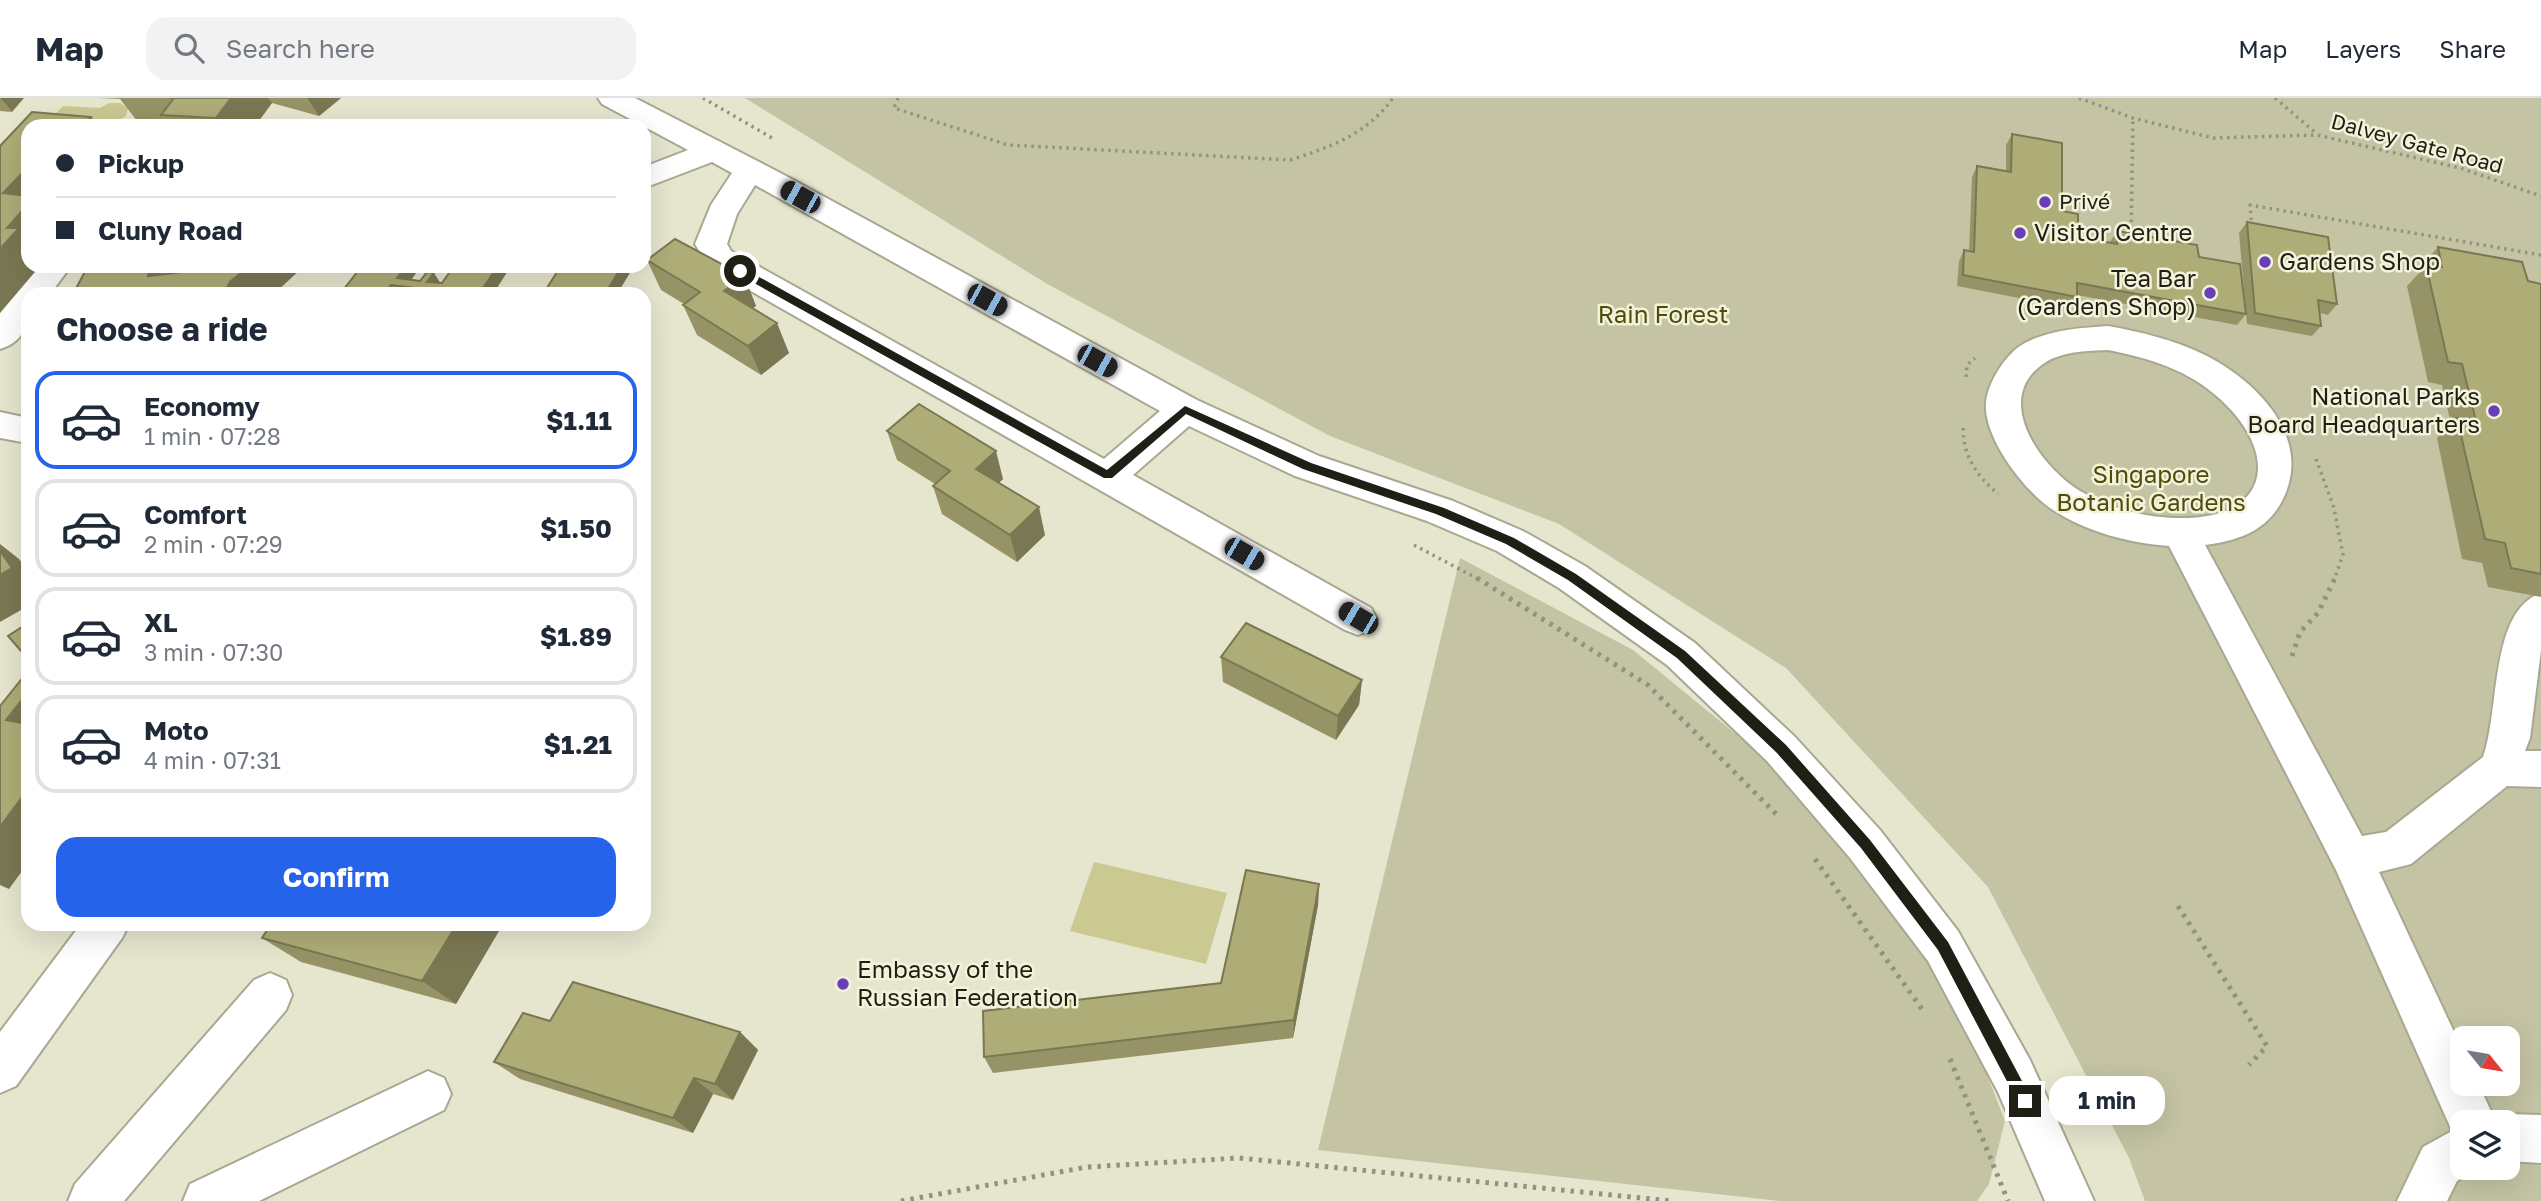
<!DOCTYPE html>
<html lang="en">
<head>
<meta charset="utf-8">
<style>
	body { margin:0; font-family:"Golos Text",sans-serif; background:#f2f2f3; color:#1f2937; height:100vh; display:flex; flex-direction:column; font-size:26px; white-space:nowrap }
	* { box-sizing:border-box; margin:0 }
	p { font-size:23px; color:#747a83 }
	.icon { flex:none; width:38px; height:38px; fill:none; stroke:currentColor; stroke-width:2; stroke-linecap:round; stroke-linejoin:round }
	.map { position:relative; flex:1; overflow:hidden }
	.drawer { position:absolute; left:21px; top:189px; width:630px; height:644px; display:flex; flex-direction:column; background:#fff; border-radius:21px; box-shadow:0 7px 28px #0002 }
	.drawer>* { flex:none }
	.banner { position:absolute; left:21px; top:21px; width:630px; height:154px; border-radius:21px; box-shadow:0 7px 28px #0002; display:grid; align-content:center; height:154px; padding:0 35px; background:#fff }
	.needle { width:46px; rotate:120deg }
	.controls { position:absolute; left:2450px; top:928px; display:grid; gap:14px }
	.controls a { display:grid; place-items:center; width:70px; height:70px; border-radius:14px; background:#fff; box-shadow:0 7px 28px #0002; font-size:35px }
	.end { position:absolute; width:32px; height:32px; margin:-16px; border:9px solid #1f1f16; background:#fff; box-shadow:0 0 0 4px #fff }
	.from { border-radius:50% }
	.bubble { position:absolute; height:49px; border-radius:21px; background:#fff; box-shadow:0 7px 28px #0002; font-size:23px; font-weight:700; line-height:49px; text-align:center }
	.car { position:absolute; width:21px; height:42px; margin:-21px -10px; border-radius:9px; box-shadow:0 0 5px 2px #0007; background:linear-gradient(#222 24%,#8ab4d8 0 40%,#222 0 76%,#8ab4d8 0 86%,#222 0) }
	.banner b { display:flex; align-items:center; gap:24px; height:66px; font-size:26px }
	.banner b+b { border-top:2px solid #e0e1e3 }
	.banner i { width:18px; height:18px; background:#1f2937 }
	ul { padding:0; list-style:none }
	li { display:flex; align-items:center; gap:21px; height:98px; margin:0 14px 10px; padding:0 21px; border:4px solid #e0e1e3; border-radius:21px }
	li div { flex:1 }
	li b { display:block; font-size:26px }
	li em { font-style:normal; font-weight:700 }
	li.on { border-color:#2563eb }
	li>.icon { width:63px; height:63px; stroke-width:1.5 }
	h2 { padding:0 35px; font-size:32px; line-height:84px }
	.primary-button { display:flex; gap:14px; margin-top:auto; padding:14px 35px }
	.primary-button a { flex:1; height:80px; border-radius:21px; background:#2563eb; color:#fff; font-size:28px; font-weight:700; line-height:80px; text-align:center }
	header { display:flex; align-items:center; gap:42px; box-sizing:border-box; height:98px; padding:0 35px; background:#fff; border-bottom:2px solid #e0e1e3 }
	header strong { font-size:33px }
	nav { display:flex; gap:38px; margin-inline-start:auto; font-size:24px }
	.search { width:490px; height:63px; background:#f2f2f3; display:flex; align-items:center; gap:18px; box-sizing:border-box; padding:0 24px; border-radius:21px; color:#747a83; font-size:26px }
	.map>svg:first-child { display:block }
</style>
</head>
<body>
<header>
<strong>Map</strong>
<div class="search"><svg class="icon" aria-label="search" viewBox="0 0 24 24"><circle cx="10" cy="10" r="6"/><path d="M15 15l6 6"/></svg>Search here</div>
<nav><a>Map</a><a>Layers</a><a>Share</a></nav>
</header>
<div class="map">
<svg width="2541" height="1103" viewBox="0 0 2541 1103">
	<rect width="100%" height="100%" fill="#e6e5ce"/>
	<g fill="#c4c4a4" fill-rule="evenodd">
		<path d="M745,0H2541V1103H2145L2129,1060L1988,789L1786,570L1559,426L1330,338L1049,187ZM2462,940H2508V985H2462ZM2462,1024H2508V1069H2462Z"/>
		<path d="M1460,460L1633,552L1759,655L1945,869L2005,1023L1989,1086L1977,1103H1780L1318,1052Z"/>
	</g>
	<g fill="#cac992">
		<path d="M109,5H120L128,10L126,18L106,28L45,26L63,8L100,10Z"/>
		<path d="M1094,764L1227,795L1206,866L1070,833Z"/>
	</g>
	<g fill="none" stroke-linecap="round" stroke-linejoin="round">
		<defs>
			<g id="minor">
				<path d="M598,0H635L788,79L1197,302L1319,358L1453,403L1523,433L1585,468L1695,545L1795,639L1880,732L1958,833L2030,962L2094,1103H2045L1998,994L1928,863L1850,760L1767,663L1667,567L1559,490L1497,453L1427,423L1295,378L1189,328L1133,377L1371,510L1377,521L1371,532L1358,537L1345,532L709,169L695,146L711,107L732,75L712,64L644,90V69L688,52L602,6ZM755,87L766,93L1160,313L1104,361L731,153L727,146L737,116Z"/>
				<path d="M37,168H71L50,196H28C28,221 28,243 0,251V215Z"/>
				<path d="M2108,228C2141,234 2175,242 2205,257C2257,283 2313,340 2283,401C2268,432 2239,443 2205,447L2362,738L2386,734L2483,659C2500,614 2489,513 2541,495V552L2530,640L2525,653H2541V689L2507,688L2411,766L2379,774L2462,951V985H2478L2495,1022L2508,1016L2541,1017V1065L2508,1063V1024H2462V1069L2479,1070L2457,1083L2447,1103H2397L2423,1049L2452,1033L2336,772L2169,448C2129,445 2087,434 2053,412C2025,393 1989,347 1986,312C1984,290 2003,260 2020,248C2045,232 2079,230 2108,228ZM2108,252C2149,260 2188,272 2219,300C2283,358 2268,423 2176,420C2142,419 2109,410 2080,393C2040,369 1990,299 2046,264C2064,253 2088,253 2108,252Z"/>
				<path d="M0,314L28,320V342L22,344L0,340Z"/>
				<path d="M81,826H129L122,840L16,988L0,995V934Z"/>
				<path d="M270,875L286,882L292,897L286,912L124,1103H68L75,1086L254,882Z"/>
				<path d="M428,973L444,980L451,996L444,1012L259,1103H183L190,1086Z"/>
			</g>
		</defs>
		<use href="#minor" stroke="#a8a892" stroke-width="4"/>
		<g stroke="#939281" stroke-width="3.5" stroke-dasharray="2.5 4.5" stroke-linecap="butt">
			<path d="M703,0L772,40"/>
			<path d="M898,0L894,10L1008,47L1290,62C1331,49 1367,36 1393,0"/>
			<path d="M2079,0L2133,20L2213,40L2317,37L2460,70L2541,98"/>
			<path d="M2275,0L2317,36"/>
			<path d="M2252,129L2250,107L2541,157"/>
			<path d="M2131,138L2133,20"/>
			<path d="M1966,279L1967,267L1975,260"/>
			<path d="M1963,330C1963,358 1977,378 1998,396"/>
			<path d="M2316,361L2334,410L2343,457L2334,482"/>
			<path d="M1414,447L1480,482"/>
		</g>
		<g stroke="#939281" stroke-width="5" stroke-dasharray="3.5 6" stroke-linecap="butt">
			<path d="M1477,480L1648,587L1778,718"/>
			<path d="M2292,558L2300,534L2318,515L2335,480"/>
			<path d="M1815,761L1924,914"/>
			<path d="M2178,808L2267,948L2249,967"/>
			<path d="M1950,961L2008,1103"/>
			<path d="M901,1103L1087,1069L1239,1060L1672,1103"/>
		</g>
		<use href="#minor" fill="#fff" fill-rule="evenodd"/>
	</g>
	<g fill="#969466">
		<path d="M0,0L12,14L0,13Z"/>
		<path d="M98,0H341L319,18L272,5L255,28H141L120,1Z"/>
		<path d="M2012,36L2078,139L2110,144L2117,133L2199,159L2246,216L2237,227L2077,197V199L2070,210L1957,188L1959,163L1964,152L1969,153L1972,79L1977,68L2006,73V47Z"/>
		<path d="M2247,124L2337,206L2328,217L2320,215L2321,228L2312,238L2247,226L2239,135Z"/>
		<path d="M2438,149L2528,183L2541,186V499L2488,489L2482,465L2462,461L2437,340L2451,326L2442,287L2428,284L2407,188L2420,174L2419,171Z"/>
		<path d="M647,162L744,178L756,208L753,210L789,255L761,277L697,237L683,207L684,206L661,192Z"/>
		<path d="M421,168L411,182L442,185L454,168H511L496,191L514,194L516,196H340Z"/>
		<path d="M517,168H634L617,196H543L557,173Z"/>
		<path d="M887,333L1003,381L999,385L1045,437L1017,464L942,416L933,388L935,386L897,362Z"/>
		<path d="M1221,559L1362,582L1359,607L1336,642L1223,584Z"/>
		<path d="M1319,786L1318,807L1293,940L993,975L984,959L1221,885Z"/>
		<path d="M271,826H503L456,906L301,864L262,840Z"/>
		<path d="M550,923L740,934L758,952L733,1002L713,996L693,1035L520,981L494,964Z"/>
	</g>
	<g fill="#7a7853">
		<path d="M0,0H24L12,14Z"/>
		<path d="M231,0H268L272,5L255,28H221L216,20Z"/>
		<path d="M307,0H341L319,18Z"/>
		<path d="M91,19L99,28H83Z"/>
		<path d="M25,72L28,75V168H40L0,215V151L7,130L3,95Z"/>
		<path d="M644,137L648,146L644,152Z"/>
		<path d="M138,168H163L164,170L157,189Z"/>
		<path d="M249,168H302L303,169L274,196H224L230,184Z"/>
		<path d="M406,168H421L406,189L397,180Z"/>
		<path d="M498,168H511L493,196L483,190Z"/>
		<path d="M622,168H634L617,196H605Z"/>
		<path d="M434,175L441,186L427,184Z"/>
		<path d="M744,178L756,208L737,222L724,193Z"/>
		<path d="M391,187L397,196H384Z"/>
		<path d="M777,225L789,255L761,277L748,248Z"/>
		<path d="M996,353L1003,381L983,399L976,371Z"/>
		<path d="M1039,409L1045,437L1017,464L1010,437Z"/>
		<path d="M0,446L19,461L28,473V508L0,524Z"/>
		<path d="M1362,582L1359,607L1336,642L1338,618Z"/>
		<path d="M28,594V637L6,622Z"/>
		<path d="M28,691V765L9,791L0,787V729Z"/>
		<path d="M1319,786L1318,807L1293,940L1294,922Z"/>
		<path d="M457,826H503L456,906L422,883Z"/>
		<path d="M740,934L758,952L733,1002L715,986Z"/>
		<path d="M694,980L713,996L693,1035L673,1020Z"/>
	</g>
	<g fill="#aeac77" stroke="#7a7853" stroke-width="2">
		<path d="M170,0H231L216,20L161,17L174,0Z"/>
		<path d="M32,14L91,19L83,28H28V72H25L3,95L28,98V106L7,130H19L0,151V48Z"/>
		<path d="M2012,36L2062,45V113L2078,116V139L2117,146V133L2197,147L2199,159L2240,166L2246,216L2077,185V199L1963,177L1964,152L1974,154L1977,68L2011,74Z"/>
		<path d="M2247,124L2328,139L2337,206L2318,202L2321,228L2255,215Z"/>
		<path d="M675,141L744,178L724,193L777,225L748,248L683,207L700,194L647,162Z"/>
		<path d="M2438,149L2522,164L2528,183L2541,186V476L2511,470L2505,445L2485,441L2457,320L2476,323L2462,266L2448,264L2426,167L2442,169Z"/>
		<path d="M88,168H144L150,171L148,178L199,172L204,168H249L230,184L224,196H73Z"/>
		<path d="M362,168H406L397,180L420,183L427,174L434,175L427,184L442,185L454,168H498L483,190L514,194L513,196H455L456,195L391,187L384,196H340Z"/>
		<path d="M561,168H622L605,196H543Z"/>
		<path d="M919,306L996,353L976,371L1039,409L1010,437L933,388L950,373L887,333Z"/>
		<path d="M0,453L12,470L0,477Z"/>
		<path d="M28,525V561L8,538Z"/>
		<path d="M1246,525L1362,582L1338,618L1221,559Z"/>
		<path d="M28,573V594L6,622L28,626V691L0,729V608Z"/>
		<path d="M1246,772L1319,786L1294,922L984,959L983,913L1221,885Z"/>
		<path d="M271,826H457L422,883L262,840Z"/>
		<path d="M573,884L740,934L715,986L694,980L673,1020L494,964L523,915L550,923Z"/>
	</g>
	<path fill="#1f1f16" d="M736,170H743L1107,372L1185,308L1311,365L1444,410L1514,440L1576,476L1685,553L1786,647L1870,742L1948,844L2030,998V1008H2020L1938,852L1861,750L1777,655L1677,560L1568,482L1506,446L1436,416L1303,371L1186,316L1112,380H1104L736,175Z"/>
	<g fill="#683fb7" stroke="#f3f3db" stroke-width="2.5">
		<circle cx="2045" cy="104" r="7"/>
		<circle cx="2020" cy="135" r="7"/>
		<circle cx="2265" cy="164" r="7"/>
		<circle cx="2210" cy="195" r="7"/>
		<circle cx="2494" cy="313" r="7"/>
		<circle cx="843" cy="886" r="7"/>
	</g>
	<g text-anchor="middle" stroke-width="5" stroke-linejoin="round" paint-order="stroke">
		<g font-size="21" fill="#1f1f16" stroke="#f3f3db">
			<text transform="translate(2417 46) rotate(15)" y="7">Dalvey Gate Road</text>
		</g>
		<g font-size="21" fill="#1f1f16" stroke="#f3f3db" text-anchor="start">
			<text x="2059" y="111">Privé</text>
		</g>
		<g font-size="24" fill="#1f1f16" stroke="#f3f3db" text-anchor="start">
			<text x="2034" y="143">Visitor Centre</text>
			<text x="2279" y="172">Gardens Shop</text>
			<text x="2196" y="189" text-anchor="end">Tea Bar<tspan x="2196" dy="28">(Gardens Shop)</tspan></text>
			<text x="2480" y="307" text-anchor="end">National Parks<tspan x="2480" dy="28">Board Headquarters</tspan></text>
			<text x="857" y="880">Embassy of the<tspan x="857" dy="28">Russian Federation</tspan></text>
		</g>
		<g font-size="24" fill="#4e4c09" stroke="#f3f3db">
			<text x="1663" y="225">Rain Forest</text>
			<text x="2151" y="385">Singapore<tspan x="2151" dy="28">Botanic Gardens</tspan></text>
		</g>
	</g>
</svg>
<div class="controls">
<a><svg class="needle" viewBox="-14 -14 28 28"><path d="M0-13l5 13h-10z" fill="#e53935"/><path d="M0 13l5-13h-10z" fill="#747a83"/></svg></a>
<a><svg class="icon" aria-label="layers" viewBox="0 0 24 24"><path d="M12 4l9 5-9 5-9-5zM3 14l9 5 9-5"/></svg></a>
</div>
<i class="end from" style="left:740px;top:173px"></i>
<i class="end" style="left:2025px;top:1003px"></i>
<div class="bubble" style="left:2049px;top:978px;width:116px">1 min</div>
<i class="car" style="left:800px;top:99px;rotate:299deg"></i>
<i class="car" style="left:987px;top:202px;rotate:119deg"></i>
<i class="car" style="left:1097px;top:263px;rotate:119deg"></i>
<i class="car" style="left:1244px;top:456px;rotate:120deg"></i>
<i class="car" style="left:1358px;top:520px;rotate:300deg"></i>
<div class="banner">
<b><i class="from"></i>Pickup</b>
<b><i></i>Cluny Road</b>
</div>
<section class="drawer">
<h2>Choose a ride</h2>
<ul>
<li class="on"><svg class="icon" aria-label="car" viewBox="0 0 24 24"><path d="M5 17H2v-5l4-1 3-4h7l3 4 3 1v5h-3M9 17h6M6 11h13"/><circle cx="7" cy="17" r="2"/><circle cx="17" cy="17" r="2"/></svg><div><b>Economy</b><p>1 min · 07:28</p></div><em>$1.11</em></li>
<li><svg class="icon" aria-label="car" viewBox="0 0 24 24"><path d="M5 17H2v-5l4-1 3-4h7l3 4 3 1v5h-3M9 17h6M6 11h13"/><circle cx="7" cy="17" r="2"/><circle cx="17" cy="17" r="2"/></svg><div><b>Comfort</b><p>2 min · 07:29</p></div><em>$1.50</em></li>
<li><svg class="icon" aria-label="car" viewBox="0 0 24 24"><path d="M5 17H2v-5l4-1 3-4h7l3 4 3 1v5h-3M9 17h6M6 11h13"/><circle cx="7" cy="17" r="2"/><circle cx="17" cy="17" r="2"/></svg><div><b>XL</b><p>3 min · 07:30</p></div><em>$1.89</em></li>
<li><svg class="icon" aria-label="car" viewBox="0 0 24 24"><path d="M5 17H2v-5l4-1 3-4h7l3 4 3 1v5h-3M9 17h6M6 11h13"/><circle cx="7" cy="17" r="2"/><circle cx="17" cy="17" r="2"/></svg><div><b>Moto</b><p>4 min · 07:31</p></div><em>$1.21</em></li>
</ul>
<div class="primary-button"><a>Confirm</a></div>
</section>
</div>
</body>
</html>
